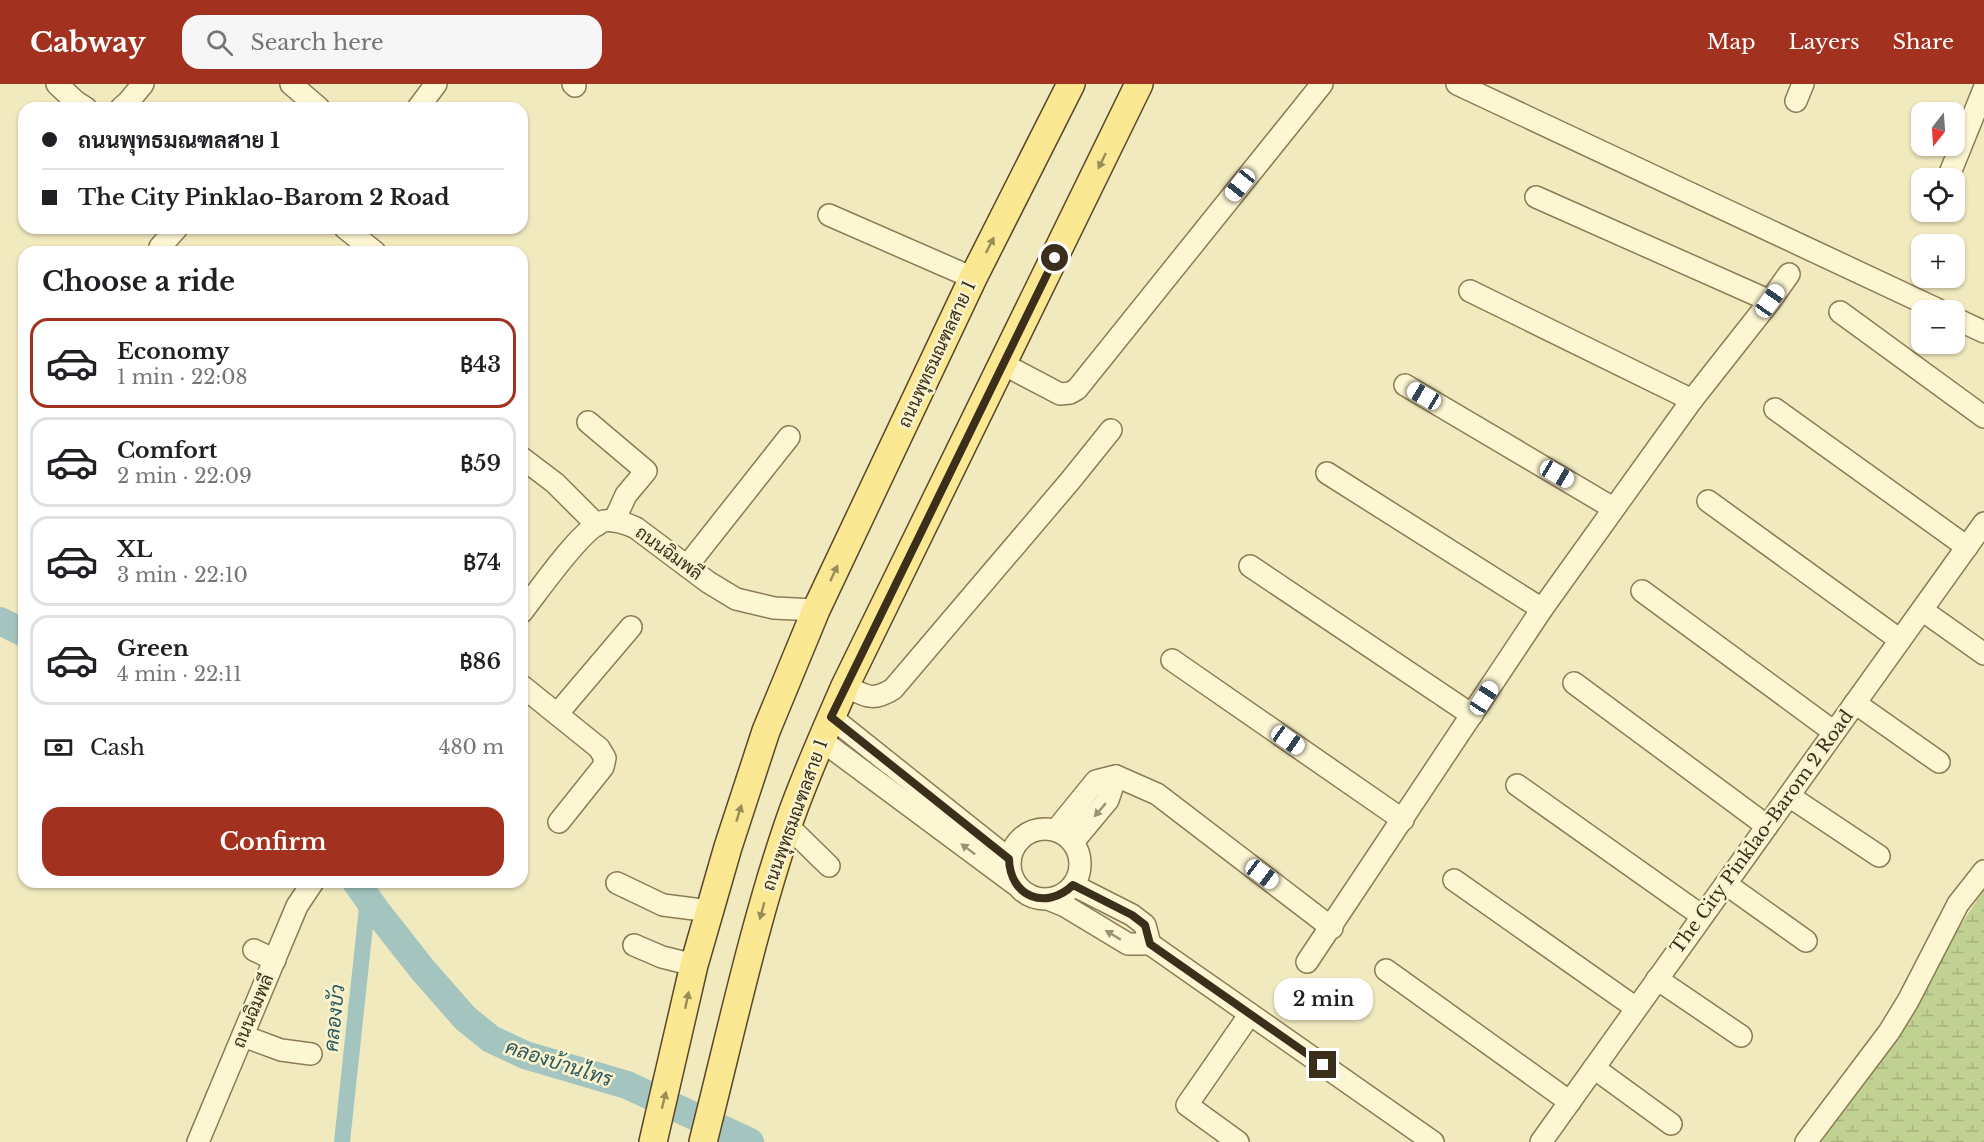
<!DOCTYPE html>
<html lang="en">
<head>
<meta charset="utf-8">
<style>
	body { margin:0; font-family:"Libre Baskerville",Sarabun,serif; background:#f6f6f6; color:#202124; height:100vh; display:flex; flex-direction:column; font-size:22px; white-space:nowrap }
	* { box-sizing:border-box; margin:0 }
	p { font-size:20px; color:#757577 }
	.icon { flex:none; width:33px; height:33px; fill:none; stroke:currentColor; stroke-width:2; stroke-linecap:round; stroke-linejoin:round }
	.map { position:relative; flex:1; overflow:hidden }
	.panel { position:absolute; left:18px; top:162px; width:510px; height:642px; display:flex; flex-direction:column; background:#fff; border-radius:18px; box-shadow:0 2px 4px #0004 }
	.panel>* { flex:none }
	.guide { position:absolute; left:18px; top:18px; width:510px; height:132px; border-radius:18px; box-shadow:0 2px 4px #0004; display:grid; align-content:center; height:132px; padding:0 24px; background:#fff }
	.needle { width:39px; rotate:197deg }
	.tools { position:absolute; left:1911px; top:18px; display:grid; gap:12px }
	.tools a { display:grid; place-items:center; width:54px; height:54px; border-radius:12px; background:#fff; box-shadow:0 2px 4px #0004; font-size:30px }
	.end { position:absolute; width:27px; height:27px; margin:-14px; border:8px solid #3b2f1b; background:#fff; box-shadow:0 0 0 3px #fff }
	.from { border-radius:50% }
	.bubble { position:absolute; height:42px; border-radius:18px; background:#fff; box-shadow:0 2px 4px #0004; font-size:20px; font-weight:600; line-height:42px; text-align:center }
	.car { position:absolute; width:18px; height:36px; margin:-18px -9px; border-radius:8px; box-shadow:0 0 4px 2px #0007; background:linear-gradient(#fff 24%,#345 0 40%,#fff 0 76%,#345 0 86%,#fff 0) }
	.guide b { display:flex; align-items:center; gap:21px; height:57px; font-size:22px }
	.guide b+b { border-top:2px solid #e0e0e0 }
	.guide i { width:15px; height:15px; background:#202124 }
	ul { padding:0; list-style:none }
	li { display:flex; align-items:center; gap:18px; height:90px; margin:0 12px 9px; padding:0 12px; border:3px solid #e0e0e0; border-radius:18px }
	li div { flex:1 }
	li b { display:block; font-size:22px }
	li em { font-style:normal; font-weight:600 }
	li.active { border-color:#a2311f }
	li>.icon { width:54px; height:54px; stroke-width:1.5 }
	h2 { padding:0 24px; font-size:27px; line-height:72px }
	.pay { display:flex; align-items:center; gap:15px; height:66px; padding:0 24px; font-size:22px }
	.pay p { margin-inline-start:auto }
	.button { display:flex; gap:12px; margin-top:auto; padding:12px 24px }
	.button a { flex:1; height:69px; border-radius:18px; background:#a2311f; color:#fff; font-size:24px; font-weight:600; line-height:69px; text-align:center }
	header { display:flex; align-items:center; gap:36px; box-sizing:border-box; height:84px; padding:0 30px; background:#a2311f; color:#fff }
	header strong { font-size:28px }
	nav { display:flex; gap:33px; margin-inline-start:auto; font-size:21px }
	.search { width:420px; height:54px; background:#f6f6f6; display:flex; align-items:center; gap:15px; box-sizing:border-box; padding:0 21px; border-radius:18px; color:#757577; font-size:22px }
	.map>svg:first-child { display:block }
</style>
</head>
<body>
<header>
<strong>Cabway</strong>
<div class="search"><svg class="icon" aria-label="search" viewBox="0 0 24 24"><circle cx="10" cy="10" r="6"/><path d="M15 15l6 6"/></svg>Search here</div>
<nav><a>Map</a><a>Layers</a><a>Share</a></nav>
</header>
<div class="map">
<svg width="1984" height="1058" viewBox="0 0 1984 1058">
	<defs>
		<pattern id="wetland-marsh" width="20" height="14" patternUnits="userSpaceOnUse" patternTransform="scale(1.5)"><rect width="20" height="14" fill="#c1d192"/><path d="M1 5h8M5 5V1M11 12h8M15 12V8" fill="none" stroke="#a7b47d"/></pattern>
	</defs>
	<rect width="100%" height="100%" fill="#f2eabf"/>
	<path fill="url(#wetland-marsh)" d="M1984,806V1058H1819L1881,977L1943,867Z"/>
	<g fill="none" stroke-linecap="round" stroke-linejoin="round">
		<path stroke="#a3c4bf" stroke-width="16" d="M342,1058L368,814"/>
		<g stroke="#a3c4bf" stroke-width="28">
			<path d="M0,537L24,549"/>
			<path d="M356,798L378,829L422,885L465,934L491,955L525,971L627,1001L750,1058"/>
		</g>
		<defs>
			<g id="minor">
				<path d="M57,0L75,17L86,24"/>
				<path d="M291,0L319,24"/>
				<path d="M573,0L575,2"/>
				<path d="M1457,0L1939,226"/>
				<path d="M1796,17L1803,0"/>
				<path d="M121,24L128,18L143,0"/>
				<path d="M418,24L436,0"/>
				<path d="M1948,94L1984,5"/>
				<path d="M1536,113L1770,217"/>
				<path d="M829,131L973,194"/>
				<path d="M345,144L375,168"/>
				<path d="M159,168L160,163L177,144"/>
				<path d="M1470,207L1692,316"/>
				<path d="M1840,228L1984,333"/>
				<path d="M1954,234L1984,248"/>
				<path d="M1003,280L1060,310L1070,309L1077,305L1322,0"/>
				<path d="M1405,301L1613,424"/>
				<path d="M1775,325L1967,463"/>
				<path d="M588,338L646,387L626,411L614,437"/>
				<path d="M522,374L555,399L597,441"/>
				<path d="M1327,389L1542,525"/>
				<path d="M1708,417L1900,556"/>
				<path d="M687,482L789,353"/>
				<path d="M1250,482L1472,631"/>
				<path d="M1642,507L1834,648"/>
				<path d="M1922,526L1984,570"/>
				<path d="M522,528C538,508 582,443 604,437C615,435 627,440 636,444L708,498L736,515L774,524L816,526"/>
				<path d="M1172,576L1403,736"/>
				<path d="M1574,599L1767,742"/>
				<path d="M522,602L599,664L605,674L603,683L559,738"/>
				<path d="M845,602C866,612 872,618 893,605L1070,397L1111,346"/>
				<path d="M1855,619L1939,678"/>
				<path d="M558,629L631,543"/>
				<path d="M831,633L1009,775"/>
				<path d="M821,656L1015,800"/>
				<path d="M1116,692L1157,710L1332,844"/>
				<path d="M1517,701L1702,832"/>
				<path d="M1789,712L1879,772"/>
				<path d="M788,742L829,782"/>
				<circle cx="1045" cy="780" r="35"/>
				<path d="M1056,746L1096,697L1116,692L1108,716L1073,758"/>
				<path d="M1454,796L1636,924"/>
				<path d="M617,799L663,821L710,827"/>
				<path d="M1726,800L1806,857"/>
				<path d="M1048,815L1065,822L1128,860H1150L1145,841L1132,831L1073,801"/>
				<path d="M1150,860L1433,1058"/>
				<path d="M634,861L662,873L694,881"/>
				<path d="M254,866L275,876"/>
				<path d="M1307,878L1542,525L1692,316L1770,217L1789,190"/>
				<path d="M1386,886L1570,1018"/>
				<path d="M1657,895L1741,952"/>
				<path d="M243,952L281,966L311,970"/>
				<path d="M1594,984L1671,1040"/>
				<path d="M198,1058L297,822L313,798"/>
				<path d="M1238,1058L1187,1021L1250,930"/>
				<path d="M1541,1058L1984,439"/>
				<path d="M1806,1058L1889,948L1908,917L1958,820L1984,787"/>
			</g>
			<g id="major">
				<path d="M653,1058L694,881L728,763L766,647L816,526L973,194L1071,0"/>
				<path d="M703,1058C730,952 753,844 788,741C804,694 825,648 845,602L1139,0"/>
			</g>
		</defs>
		<use href="#minor" stroke="#8d7b55" stroke-width="24"/>
		<use href="#major" stroke="#5a472a" stroke-width="30"/>
		<use href="#minor" stroke="#fcf6d3" stroke-width="21"/>
		<use href="#major" stroke="#fae893" stroke-width="27"/>
	</g>
	<defs><path id="oneway-solid" d="M-6-.8H1V-3.2L6.5 0L1 3.2V.8H-6Z" transform="scale(1.5)"/></defs>
	<g fill="#9a8c57">
		<use href="#oneway-solid" transform="translate(1102 77) rotate(116)"/>
		<use href="#oneway-solid" transform="translate(990 161) rotate(-63)"/>
		<use href="#oneway-solid" transform="translate(834 489) rotate(-65)"/>
		<use href="#oneway-solid" transform="translate(739 729) rotate(-73)"/>
		<use href="#oneway-solid" transform="translate(762 827) rotate(105)"/>
		<use href="#oneway-solid" transform="translate(687 916) rotate(-78)"/>
		<use href="#oneway-solid" transform="translate(664 1016) rotate(-76)"/>
	</g>
	<g fill="#9c9277">
		<use href="#oneway-solid" transform="translate(1100 726) rotate(130)"/>
		<use href="#oneway-solid" transform="translate(968 765) rotate(-143)"/>
		<use href="#oneway-solid" transform="translate(1113 851) rotate(-149)"/>
	</g>
	<g fill="none" stroke-linecap="round" stroke-linejoin="round">
		<path stroke="#3b2f1b" stroke-width="8" d="M1055,174L831,633L1009,775C1010,813 1046,827 1073,801L1132,831L1145,841L1150,860L1323,981"/>
	</g>
	<g text-anchor="middle" stroke-width="5" stroke-linejoin="round" paint-order="stroke">
		<g font-size="18" fill="#3b2f1b" stroke="#f9f3cf">
			<text transform="translate(937 270) rotate(-65)" y="6">ถนนพุทธมณฑลสาย 1</text>
			<text transform="translate(669 469) rotate(36)" y="6">ถนนฉิมพลี</text>
			<text transform="translate(795 731) rotate(-70)" y="6">ถนนพุทธมณฑลสาย 1</text>
			<text transform="translate(1762 748) rotate(-54)" y="6">The City Pinklao-Barom 2 Road</text>
			<text transform="translate(253 927) rotate(-67)" y="6">ถนนฉิมพลี</text>
		</g>
		<g font-size="20" font-style="italic" fill="#29585c" stroke="#f9f3cf">
			<text transform="translate(334 934) rotate(-84)" y="7">คลองบัว</text>
			<text transform="translate(559 979) rotate(18)" y="7">คลองบ้านไทร</text>
		</g>
	</g>
</svg>
<div class="tools">
<a><svg class="needle" viewBox="-14 -14 28 28"><path d="M0-13l5 13h-10z" fill="#e53935"/><path d="M0 13l5-13h-10z" fill="#757577"/></svg></a>
<a><svg class="icon" aria-label="locate" viewBox="0 0 24 24"><circle cx="12" cy="12" r="6"/><path d="M12 2v4M12 18v4M2 12h4M18 12h4"/></svg></a>
<a>+</a>
<a>−</a>
</div>
<i class="end from" style="left:1055px;top:174px"></i>
<i class="end" style="left:1323px;top:981px"></i>
<div class="bubble" style="left:1274px;top:894px;width:99px">2 min</div>
<i class="car" style="left:1240px;top:101px;rotate:219deg"></i>
<i class="car" style="left:1770px;top:217px;rotate:35deg"></i>
<i class="car" style="left:1424px;top:312px;rotate:300deg"></i>
<i class="car" style="left:1557px;top:390px;rotate:120deg"></i>
<i class="car" style="left:1484px;top:614px;rotate:33deg"></i>
<i class="car" style="left:1288px;top:656px;rotate:125deg"></i>
<i class="car" style="left:1262px;top:790px;rotate:127deg"></i>
<div class="guide">
<b><i class="from"></i>ถนนพุทธมณฑลสาย 1</b>
<b><i></i>The City Pinklao-Barom 2 Road</b>
</div>
<section class="panel">
<h2>Choose a ride</h2>
<ul>
<li class="active"><svg class="icon" aria-label="car" viewBox="0 0 24 24"><path d="M5 17H2v-5l4-1 3-4h7l3 4 3 1v5h-3M9 17h6M6 11h13"/><circle cx="7" cy="17" r="2"/><circle cx="17" cy="17" r="2"/></svg><div><b>Economy</b><p>1 min · 22:08</p></div><em>฿43</em></li>
<li><svg class="icon" aria-label="car" viewBox="0 0 24 24"><path d="M5 17H2v-5l4-1 3-4h7l3 4 3 1v5h-3M9 17h6M6 11h13"/><circle cx="7" cy="17" r="2"/><circle cx="17" cy="17" r="2"/></svg><div><b>Comfort</b><p>2 min · 22:09</p></div><em>฿59</em></li>
<li><svg class="icon" aria-label="car" viewBox="0 0 24 24"><path d="M5 17H2v-5l4-1 3-4h7l3 4 3 1v5h-3M9 17h6M6 11h13"/><circle cx="7" cy="17" r="2"/><circle cx="17" cy="17" r="2"/></svg><div><b>XL</b><p>3 min · 22:10</p></div><em>฿74</em></li>
<li><svg class="icon" aria-label="car" viewBox="0 0 24 24"><path d="M5 17H2v-5l4-1 3-4h7l3 4 3 1v5h-3M9 17h6M6 11h13"/><circle cx="7" cy="17" r="2"/><circle cx="17" cy="17" r="2"/></svg><div><b>Green</b><p>4 min · 22:11</p></div><em>฿86</em></li>
</ul>
<div class="pay"><svg class="icon" aria-label="cash" viewBox="0 0 24 24"><path d="M3 7h18v10H3z"/><circle cx="12" cy="12" r="2"/></svg>Cash<p>480 m</p></div>
<div class="button"><a>Confirm</a></div>
</section>
</div>
</body>
</html>
